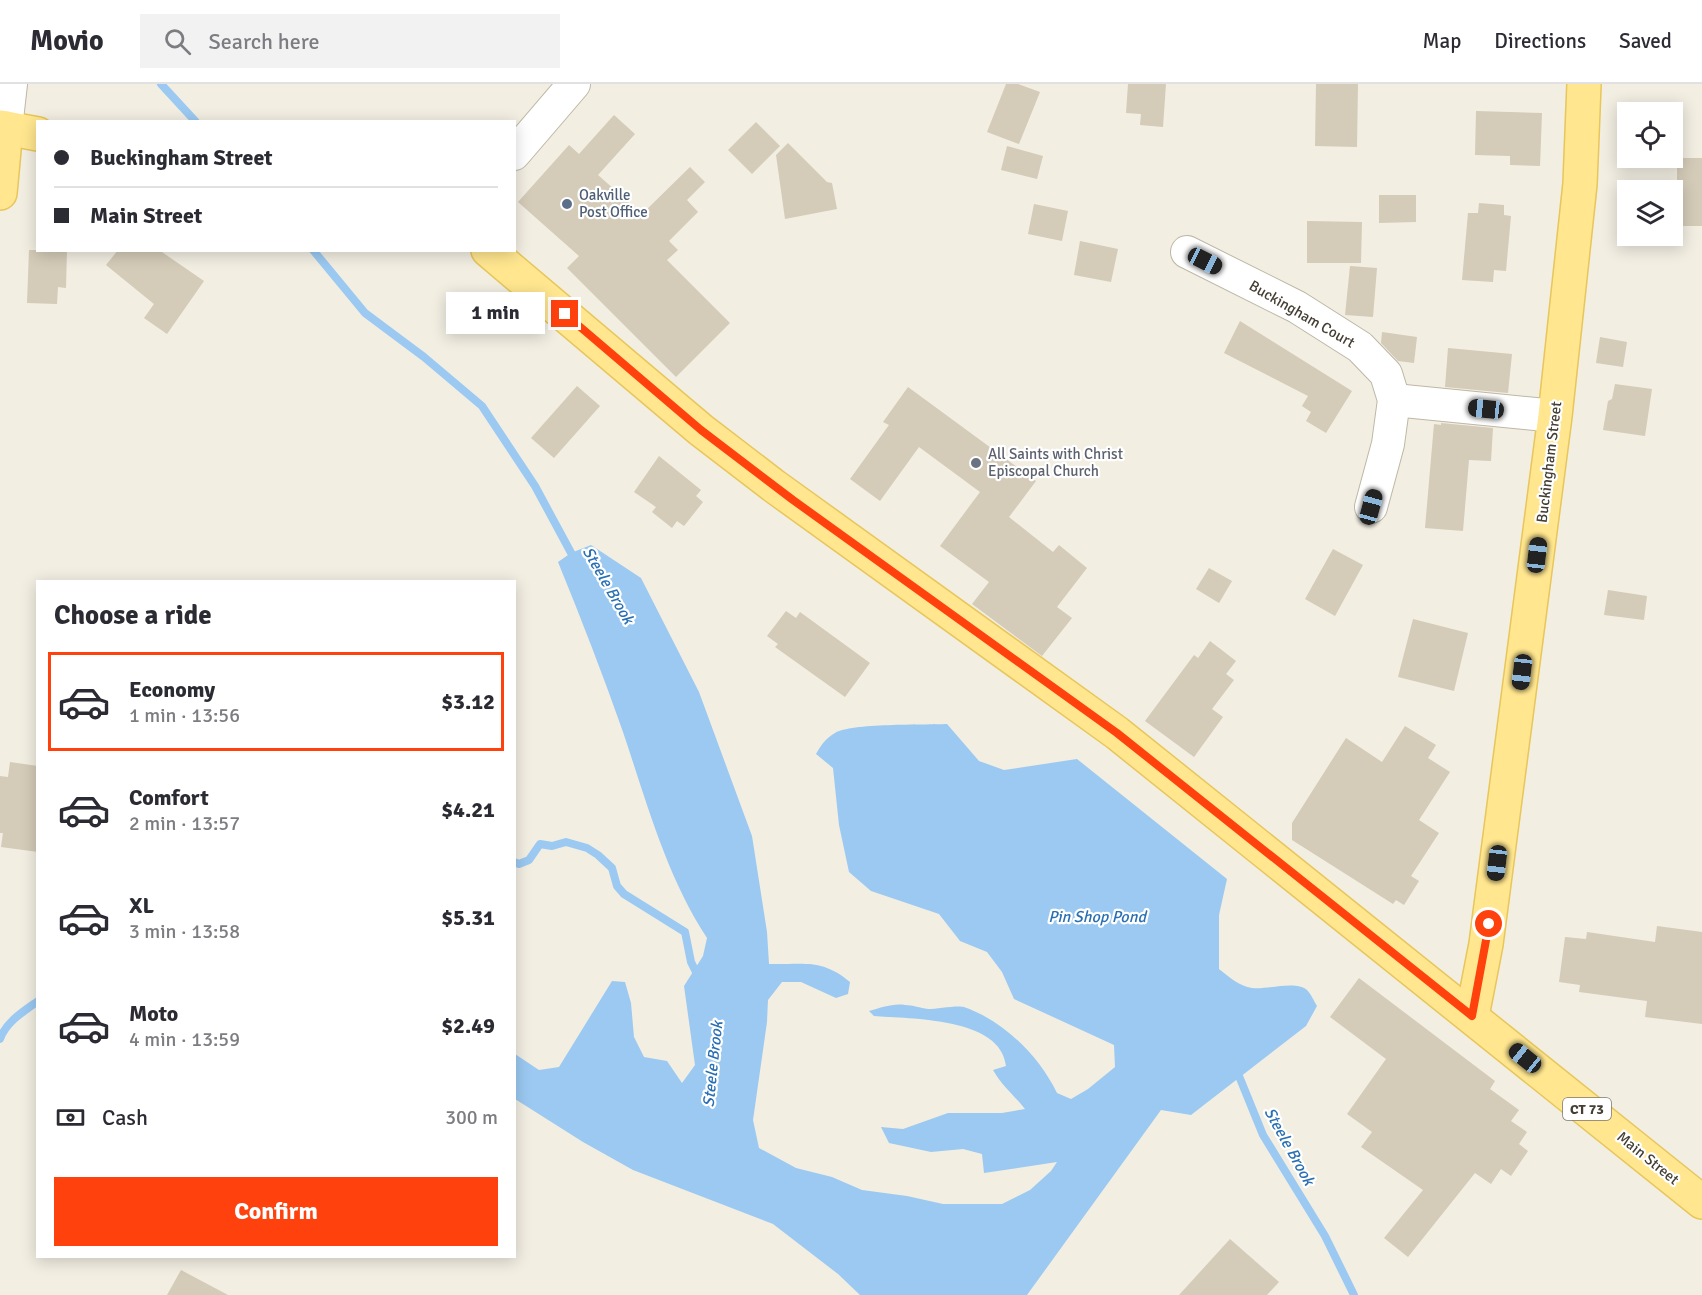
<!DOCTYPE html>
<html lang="en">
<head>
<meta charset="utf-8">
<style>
	body { margin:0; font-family:Signika,sans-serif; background:#f2f2f3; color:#2b2b33; height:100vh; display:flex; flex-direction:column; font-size:22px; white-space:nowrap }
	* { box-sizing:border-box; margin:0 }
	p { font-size:20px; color:#7c7c81 }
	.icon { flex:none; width:33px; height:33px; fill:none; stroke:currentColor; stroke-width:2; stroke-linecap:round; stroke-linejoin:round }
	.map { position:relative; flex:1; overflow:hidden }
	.side { position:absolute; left:36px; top:496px; width:480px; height:678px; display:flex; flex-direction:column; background:#fff; border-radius:0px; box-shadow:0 3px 15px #0003 }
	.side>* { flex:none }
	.hud { position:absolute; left:36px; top:36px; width:480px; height:132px; border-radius:0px; box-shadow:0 3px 15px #0003; display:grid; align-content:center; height:132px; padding:0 18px; background:#fff }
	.buttons { position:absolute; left:1617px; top:18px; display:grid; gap:12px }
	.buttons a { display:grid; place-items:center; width:66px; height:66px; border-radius:0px; background:#fff; box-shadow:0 3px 15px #0003; font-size:30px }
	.end { position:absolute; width:27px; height:27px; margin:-14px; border:8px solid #ff410d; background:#fff; box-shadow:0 0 0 3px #fff }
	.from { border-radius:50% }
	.bubble { position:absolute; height:42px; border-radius:0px; background:#fff; box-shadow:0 3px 15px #0003; font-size:20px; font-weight:800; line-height:42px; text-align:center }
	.car { position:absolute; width:18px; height:36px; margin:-18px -9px; border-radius:8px; box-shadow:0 0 4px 2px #0007; background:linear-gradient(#222 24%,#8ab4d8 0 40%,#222 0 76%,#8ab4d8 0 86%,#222 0) }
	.hud b { display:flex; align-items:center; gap:21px; height:57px; font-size:22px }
	.hud b+b { border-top:2px solid #e1e1e2 }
	.hud i { width:15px; height:15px; background:#2b2b33 }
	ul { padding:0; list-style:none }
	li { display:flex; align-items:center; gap:18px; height:99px; margin:0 12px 9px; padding:0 6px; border:3px solid transparent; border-radius:0px }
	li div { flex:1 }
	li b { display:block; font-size:22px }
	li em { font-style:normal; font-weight:800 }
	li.active { border-color:#ff410d }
	li>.icon { width:54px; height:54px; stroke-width:1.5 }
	h2 { padding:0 18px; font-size:27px; line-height:72px }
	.pay { display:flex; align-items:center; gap:15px; height:66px; padding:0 18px; font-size:22px }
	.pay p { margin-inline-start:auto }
	.primary-button { display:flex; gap:12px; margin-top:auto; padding:12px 18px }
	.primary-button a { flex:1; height:69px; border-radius:0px; background:#ff410d; color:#fff; font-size:24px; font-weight:800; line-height:69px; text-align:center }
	header { display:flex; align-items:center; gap:36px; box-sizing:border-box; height:84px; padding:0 30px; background:#fff; border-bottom:2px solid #e1e1e2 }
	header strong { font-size:28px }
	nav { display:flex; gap:33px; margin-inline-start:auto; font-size:21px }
	.search { width:420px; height:54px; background:#f2f2f3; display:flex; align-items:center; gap:15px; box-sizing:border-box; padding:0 21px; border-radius:0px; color:#7c7c81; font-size:22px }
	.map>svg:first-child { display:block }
</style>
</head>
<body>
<header>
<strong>Movio</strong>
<div class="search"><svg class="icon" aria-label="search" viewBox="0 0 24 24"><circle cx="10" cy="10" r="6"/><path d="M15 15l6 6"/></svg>Search here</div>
<nav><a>Map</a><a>Directions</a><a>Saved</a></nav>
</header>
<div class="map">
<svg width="1702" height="1211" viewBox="0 0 1702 1211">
	<rect width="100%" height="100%" fill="#f2eee2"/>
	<path fill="#9bc9f2" d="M591,461L641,494L699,608L752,752L767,848L769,880C804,881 821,874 850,898L848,910L836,914L801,898H782L768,916L767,938L753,1036L759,1064L796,1084L832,1093L862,1106L907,1112L943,1120H1002L1030,1106L1051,1087L1057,1078L984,1089L982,1070L963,1065L931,1068L889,1059L881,1043L903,1045L948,1029H1002L1025,1025C1014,1011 1002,1002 993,986L1006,982C1001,933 910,935 874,932L869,927C880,924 893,919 905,921C913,921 920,924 928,925C937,925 957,921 964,923C1004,937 1039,972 1057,1009L1071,1015L1088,1005L1115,983L1114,961L1014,915L1002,888L987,868L960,857L939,830L871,807L849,788L839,741L833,684L816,670C821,661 826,654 835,649C850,639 925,641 947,640L979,677L1004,686L1077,675L1227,795L1219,831V885C1229,893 1239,902 1252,904C1268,906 1295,896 1307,906C1311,910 1314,917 1317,922L1306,942L1191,1031L1161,1026L1027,1211H860L838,1190L773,1140L633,1086L583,1058L515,1015V970L539,986L559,983L612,897L625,898L631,919L634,953L644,973L667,977L682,999L695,981L684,902L703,872L707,854C666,791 647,719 623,648C603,591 581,534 558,478L571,469Z"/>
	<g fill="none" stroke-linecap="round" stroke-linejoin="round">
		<g stroke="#9bc9f2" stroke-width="8">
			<path d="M161,0L196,38"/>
			<path d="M313,166L365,229L424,273L482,322L535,402L576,478"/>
			<path d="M514,778L519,780L529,776L540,760L552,762L566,758L587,764L598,771L612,784L617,802L624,810L685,848L691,878L699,894"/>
			<path d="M0,955C6,938 24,927 38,917"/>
			<path d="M1229,987L1239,992L1263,1051L1325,1152L1354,1211"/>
		</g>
	</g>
	<g fill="#d4cbb8">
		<path d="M1006,0H1018L1040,8L1019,60L987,48Z"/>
		<path d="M1128,0H1166L1163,43L1140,41L1141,30L1126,29Z"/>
		<path d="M1316,0H1358L1357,63L1315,62Z"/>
		<path d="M1476,27L1542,29L1540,82L1510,81V72L1475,71Z"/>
		<path d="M614,31L635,50L598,91L642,130L690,83L705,98L687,116L698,128L669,157L678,166L667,176L730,239L676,293L567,184L579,172L518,118L569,61L579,70Z"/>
		<path d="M756,38L780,62L752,90L728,66Z"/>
		<path d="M788,59L827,98L832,99L837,125L785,135L776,71Z"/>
		<path d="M1007,62L1043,72L1037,95L1001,86Z"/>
		<path d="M1677,74H1702V142H1681V127H1677Z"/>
		<path d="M1379,111H1416V138L1379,139Z"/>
		<path d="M1479,119L1504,121V131L1511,132L1506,187L1494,186L1493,198L1462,196L1468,129H1478Z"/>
		<path d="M1034,120L1068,127L1062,157L1028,150Z"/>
		<path d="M1307,137L1362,138L1361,179H1307Z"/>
		<path d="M1080,157L1118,165L1111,198L1074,191Z"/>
		<path d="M29,166H67L66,204L58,203L57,220L27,219Z"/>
		<path d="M118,166H159L204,197L167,250L144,234L154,220L106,181Z"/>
		<path d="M1350,182L1377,184L1373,233L1345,231Z"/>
		<path d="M1240,237L1352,307L1326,349L1306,337L1311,328L1302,322L1308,312L1224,269Z"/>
		<path d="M1382,248L1417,253L1414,279L1398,277L1381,259Z"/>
		<path d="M1600,253L1627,258L1623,283L1596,279Z"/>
		<path d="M1448,264L1512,270L1508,309L1445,303Z"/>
		<path d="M1615,300L1652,305L1645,352L1603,346L1608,317L1612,315Z"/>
		<path d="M577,302L600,322L554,374L531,354Z"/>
		<path d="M908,303L1036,397L1009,433L1053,468L1059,461L1087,484L1057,523L1072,534L1042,572L972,520L989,498L940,462L980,408L919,363L880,417L850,395L889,341L883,338Z"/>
		<path d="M1441,339L1493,344L1491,377L1469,376L1463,447L1425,444L1434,340L1441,341Z"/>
		<path d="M659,372L701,406L696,412L703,418L684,442L677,437L672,444L652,428L656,423L634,408Z"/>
		<path d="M1333,465L1363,481L1335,532L1305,515Z"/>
		<path d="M1209,484L1232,497L1219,519L1196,505Z"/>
		<path d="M1608,506L1647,512L1644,536L1604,531Z"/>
		<path d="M786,527L796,534L800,528L870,579L845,613L775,563L778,560L767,552Z"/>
		<path d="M1413,535L1468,549L1454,607L1398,593Z"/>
		<path d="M1210,557L1236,577L1226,590L1234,596L1212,625L1223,633L1194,673L1145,637L1194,571L1198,574Z"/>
		<path d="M1405,642L1436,661L1428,674L1450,688L1419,736L1439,749L1411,792L1419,797L1404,821L1396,816L1393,820L1292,756V739L1346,654L1382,678Z"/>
		<path d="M10,678L38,682V768L1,763L3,749H0V692L8,693Z"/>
		<path d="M1657,842L1702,848V940L1645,933L1647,917L1579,908L1580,901L1559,898L1565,853L1586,855L1587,848L1655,858Z"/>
		<path d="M1359,894L1495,997L1490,1005L1519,1026L1511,1037L1527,1048L1519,1060L1528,1067L1511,1092L1501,1085L1491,1100L1475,1089L1408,1173L1384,1154L1423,1106L1361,1063L1372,1048L1347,1030L1386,975L1330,933Z"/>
		<path d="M1230,1155L1279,1198L1267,1211H1179Z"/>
		<path d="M181,1186L228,1211H167Z"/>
	</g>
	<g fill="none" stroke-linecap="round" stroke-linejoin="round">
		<defs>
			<g id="minor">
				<path d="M6,44L11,0"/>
				<path d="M514,70L574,0"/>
				<path d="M1187,168L1297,223L1360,263L1386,290L1394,316L1388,360L1371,423"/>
				<path d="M1394,316L1555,332"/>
			</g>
			<g id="major">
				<path d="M0,43L38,50"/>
				<path d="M0,109L6,44"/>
				<path d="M488,166L701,346L774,402L1117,649L1702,1118"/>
				<path d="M1472,932L1486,860L1555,332L1580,100L1584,0"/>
			</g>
		</defs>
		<use href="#minor" stroke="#beb7a5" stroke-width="34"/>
		<use href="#major" stroke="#e7c65b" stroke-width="36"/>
		<use href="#minor" stroke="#fff" stroke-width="32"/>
		<use href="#major" stroke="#ffe68f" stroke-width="33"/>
	</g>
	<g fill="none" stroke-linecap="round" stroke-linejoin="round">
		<path stroke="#ff410d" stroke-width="8" d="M565,230L701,346L793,416L1117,649L1472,932L1489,840"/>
	</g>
	<circle fill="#5c6f8a" stroke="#fff" stroke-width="2" cx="567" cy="120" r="6"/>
	<circle fill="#6b7280" stroke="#fff" stroke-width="2" cx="976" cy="379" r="6"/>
	<g text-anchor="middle" stroke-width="4.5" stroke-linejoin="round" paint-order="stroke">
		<rect fill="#fff" stroke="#7c7870" stroke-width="1.5" x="1563" y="1014" width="48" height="22" rx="4.5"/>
		<g font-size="14" font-weight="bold" fill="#443e33">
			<text x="1587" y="1030">CT 73</text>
		</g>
		<g font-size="15" fill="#4e5e75" stroke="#fff" text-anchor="start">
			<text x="579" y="116">Oakville<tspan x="579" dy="17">Post Office</tspan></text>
		</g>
		<g font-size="15" fill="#443e33" stroke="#fff">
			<text transform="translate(1302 230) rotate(30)" y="5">Buckingham Court</text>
			<text transform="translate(1549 378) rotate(-83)" y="5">Buckingham Street</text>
			<text transform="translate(1648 1074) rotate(39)" y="5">Main Street</text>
		</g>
		<g font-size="15" fill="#5b616d" stroke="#fff" text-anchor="start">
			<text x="988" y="375">All Saints with Christ<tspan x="988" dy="17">Episcopal Church</tspan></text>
		</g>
		<g font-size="16" font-style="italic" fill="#296fb3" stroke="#fff">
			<text transform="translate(609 501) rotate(60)" y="6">Steele Brook</text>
			<text x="1097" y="838">Pin Shop Pond</text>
			<text transform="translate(712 980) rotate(-84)" y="6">Steele Brook</text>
			<text transform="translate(1290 1062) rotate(61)" y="6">Steele Brook</text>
		</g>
	</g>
</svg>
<div class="buttons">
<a><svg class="icon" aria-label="locate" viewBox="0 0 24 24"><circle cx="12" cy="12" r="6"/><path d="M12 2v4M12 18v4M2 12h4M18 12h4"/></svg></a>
<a><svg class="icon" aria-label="layers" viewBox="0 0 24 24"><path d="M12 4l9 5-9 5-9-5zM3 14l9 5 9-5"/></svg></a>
</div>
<i class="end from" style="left:1489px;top:840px"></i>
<i class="end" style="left:565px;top:230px"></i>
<div class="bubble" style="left:446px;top:208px;width:99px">1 min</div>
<i class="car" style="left:1205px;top:177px;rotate:117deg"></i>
<i class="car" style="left:1486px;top:325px;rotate:276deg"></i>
<i class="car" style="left:1371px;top:423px;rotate:15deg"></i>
<i class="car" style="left:1537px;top:471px;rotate:7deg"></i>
<i class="car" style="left:1522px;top:588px;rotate:187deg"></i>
<i class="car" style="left:1497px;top:779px;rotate:187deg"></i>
<i class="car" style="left:1525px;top:974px;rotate:309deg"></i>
<div class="hud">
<b><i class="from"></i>Buckingham Street</b>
<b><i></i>Main Street</b>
</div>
<section class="side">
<h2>Choose a ride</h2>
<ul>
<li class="active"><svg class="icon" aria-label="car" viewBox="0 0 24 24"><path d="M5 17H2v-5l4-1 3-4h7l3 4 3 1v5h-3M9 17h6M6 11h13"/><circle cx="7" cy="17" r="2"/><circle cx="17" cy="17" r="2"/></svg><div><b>Economy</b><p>1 min · 13:56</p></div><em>$3.12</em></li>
<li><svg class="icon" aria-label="car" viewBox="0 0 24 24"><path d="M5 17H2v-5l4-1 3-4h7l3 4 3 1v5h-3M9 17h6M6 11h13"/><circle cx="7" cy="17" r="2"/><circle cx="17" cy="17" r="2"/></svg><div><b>Comfort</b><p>2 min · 13:57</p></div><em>$4.21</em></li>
<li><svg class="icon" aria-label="car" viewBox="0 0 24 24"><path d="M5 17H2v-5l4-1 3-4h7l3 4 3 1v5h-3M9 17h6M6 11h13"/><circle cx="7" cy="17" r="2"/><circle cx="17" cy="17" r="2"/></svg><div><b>XL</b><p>3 min · 13:58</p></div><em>$5.31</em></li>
<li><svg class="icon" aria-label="car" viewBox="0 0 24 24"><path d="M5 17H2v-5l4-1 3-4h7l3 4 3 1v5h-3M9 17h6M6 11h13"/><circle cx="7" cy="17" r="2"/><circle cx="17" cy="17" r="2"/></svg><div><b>Moto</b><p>4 min · 13:59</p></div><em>$2.49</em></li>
</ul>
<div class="pay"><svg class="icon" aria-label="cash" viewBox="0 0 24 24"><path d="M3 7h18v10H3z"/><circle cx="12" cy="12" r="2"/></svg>Cash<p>300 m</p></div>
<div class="primary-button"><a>Confirm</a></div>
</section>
</div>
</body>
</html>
